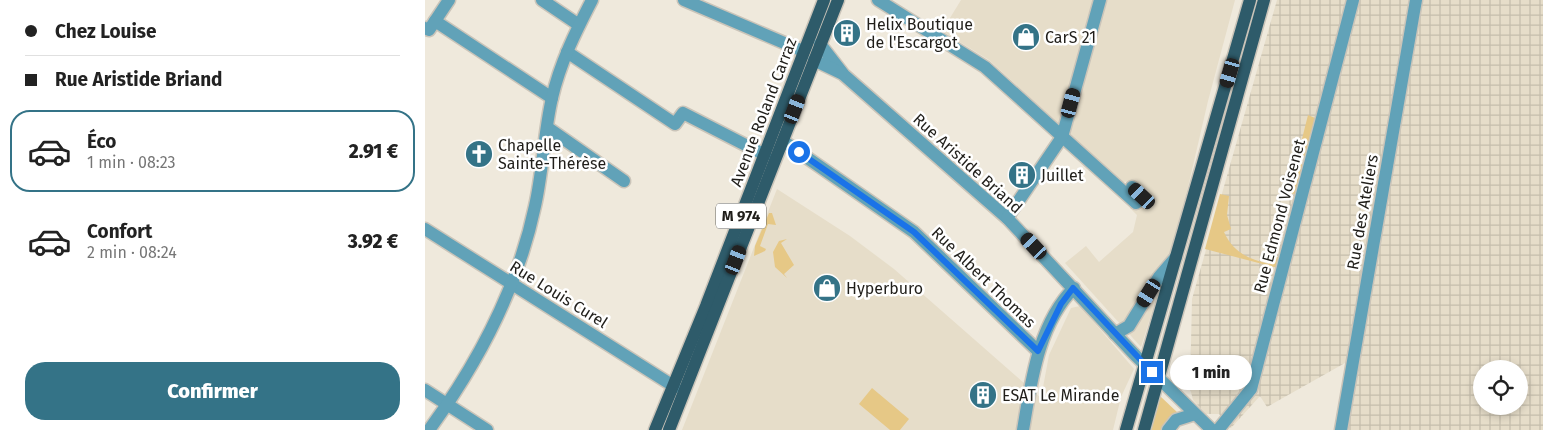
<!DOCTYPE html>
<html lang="fr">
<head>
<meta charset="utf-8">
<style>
	body { margin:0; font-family:"Fira Sans",sans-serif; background:#f6f6f6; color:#222; height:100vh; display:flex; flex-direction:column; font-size:19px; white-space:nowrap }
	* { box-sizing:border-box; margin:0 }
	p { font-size:16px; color:#767676 }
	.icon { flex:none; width:28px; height:28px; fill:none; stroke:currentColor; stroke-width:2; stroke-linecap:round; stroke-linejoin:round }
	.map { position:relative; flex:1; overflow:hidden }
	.details { display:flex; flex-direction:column; background:#fff; width:425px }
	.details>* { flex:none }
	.banner { display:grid; align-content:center; height:110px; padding:0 25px; background:#fff }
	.fabs { position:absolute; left:1048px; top:360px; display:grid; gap:10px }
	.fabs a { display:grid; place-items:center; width:55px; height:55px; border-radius:50%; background:#fff; box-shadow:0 2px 8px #0003; font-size:25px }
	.end { position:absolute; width:22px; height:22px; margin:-11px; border:6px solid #1a73e8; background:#fff; box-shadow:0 0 0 2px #fff }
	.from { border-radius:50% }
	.bubble { position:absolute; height:35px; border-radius:18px; background:#fff; box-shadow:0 2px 8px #0003; font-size:16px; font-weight:800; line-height:35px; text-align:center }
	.car { position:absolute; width:15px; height:30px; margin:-15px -8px; border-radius:6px; box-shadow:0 0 4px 1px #0007; background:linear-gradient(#222 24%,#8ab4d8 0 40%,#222 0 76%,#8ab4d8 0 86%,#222 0) }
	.banner b { display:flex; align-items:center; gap:18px; height:48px; font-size:19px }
	.banner b+b { border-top:1px solid #e0e0e0 }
	.banner i { width:12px; height:12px; background:#222 }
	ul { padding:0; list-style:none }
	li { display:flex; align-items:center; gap:15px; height:82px; margin:0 10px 8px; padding:0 15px; border:2px solid transparent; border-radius:20px }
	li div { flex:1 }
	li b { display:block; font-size:19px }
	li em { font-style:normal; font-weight:800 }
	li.active { border-color:#347387 }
	li>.icon { width:45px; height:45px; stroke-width:1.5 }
	.action { display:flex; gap:10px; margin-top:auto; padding:10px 25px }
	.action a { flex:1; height:58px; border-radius:20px; background:#347387; color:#fff; font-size:20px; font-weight:800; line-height:58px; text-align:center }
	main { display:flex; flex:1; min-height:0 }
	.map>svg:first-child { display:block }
</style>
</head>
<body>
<main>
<section class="details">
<div class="banner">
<b><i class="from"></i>Chez Louise</b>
<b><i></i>Rue Aristide Briand</b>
</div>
<ul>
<li class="active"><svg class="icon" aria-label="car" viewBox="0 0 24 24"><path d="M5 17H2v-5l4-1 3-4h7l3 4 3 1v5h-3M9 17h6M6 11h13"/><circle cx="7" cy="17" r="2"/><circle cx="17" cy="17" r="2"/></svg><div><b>Éco</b><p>1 min · 08:23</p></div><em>2.91 €</em></li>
<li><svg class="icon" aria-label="car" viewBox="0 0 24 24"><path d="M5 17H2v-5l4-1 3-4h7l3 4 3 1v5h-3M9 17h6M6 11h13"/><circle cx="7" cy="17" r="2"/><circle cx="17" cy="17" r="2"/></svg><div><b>Confort</b><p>2 min · 08:24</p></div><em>3.92 €</em></li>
</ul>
<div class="action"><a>Confirmer</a></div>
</section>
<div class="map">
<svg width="1118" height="430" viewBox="0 0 1118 430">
	<defs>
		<pattern id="industrial-grid" width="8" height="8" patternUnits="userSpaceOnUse" patternTransform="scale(1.25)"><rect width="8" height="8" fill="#e6ddc9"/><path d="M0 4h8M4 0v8" fill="none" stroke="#c5bdac"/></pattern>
	</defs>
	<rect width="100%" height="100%" fill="#efe9dc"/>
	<g fill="#e6ddc9">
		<path d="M536,0H810L783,101L753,230L716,347L640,263L661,246L674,262L708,232L712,215L705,208L724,191L710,181L697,182L564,60L517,31Z"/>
		<path d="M352,189L425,236L469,269L616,398L624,355L646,308L655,306L709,369L696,397L688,430H257Z"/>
	</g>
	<path fill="url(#industrial-grid)" fill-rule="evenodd" d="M852,0H1118V430H920L932,366L920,363L842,407L835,396L806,428L794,414H781L768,400L765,388L767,299ZM1056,369H1094V406H1056Z"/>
	<g fill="#e6c886">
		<path d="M883,115L890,118L880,156L873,155Z"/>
		<path d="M873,162L878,165L870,194L865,193Z"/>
		<path d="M795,194L804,196L802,215L806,229L799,232C808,252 823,259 844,264L848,257H854L853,268L780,249Z"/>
		<path d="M344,213H347L351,225L343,224L335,246L341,249L340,251L329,256L330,246Z"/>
		<path d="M362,239L356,243L369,265L359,274L362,278L350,267L348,252L354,241Z"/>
		<path d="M447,388L484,419L475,430H465L434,404Z"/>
		<path d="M735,396L753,413L739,430H726Z"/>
	</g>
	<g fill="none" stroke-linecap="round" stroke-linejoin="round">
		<defs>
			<g id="minor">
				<path d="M117,0L154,25"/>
				<path d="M259,0L378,51"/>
				<path d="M453,0L560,67L711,203L717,196L707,187"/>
				<path d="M10,21L24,0"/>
				<path d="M0,28L4,30L10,21L127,98"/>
				<path d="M395,44L419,75L582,218L709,354L787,430"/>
				<path d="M142,52L250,124L258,113L340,155"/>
				<path d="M389,60L416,73"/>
				<path d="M123,128L199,181"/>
				<path d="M358,141L489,232L613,351"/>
				<path d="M582,218L637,137L675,0"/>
				<path d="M0,229L250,387"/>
				<path d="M690,334L704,326L734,277L751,257"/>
				<path d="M0,390L62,430"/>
				<path d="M4,430C53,363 93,287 110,206C118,171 119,132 127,98C135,63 151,31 167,0"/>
				<path d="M598,430C606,383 613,324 649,288"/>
				<path d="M743,430L751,420L770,414"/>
				<path d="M793,430L826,389L928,0"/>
				<path d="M916,430L991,0"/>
			</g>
			<g id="major">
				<path d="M230,430L281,306L399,0"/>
				<path d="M244,430L413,0"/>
				<path d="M701,430L825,0"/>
				<path d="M719,430L839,0"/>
			</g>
		</defs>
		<use href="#minor" stroke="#cac4b9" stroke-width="15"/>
		<use href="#major" stroke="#cac4b9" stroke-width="15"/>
		<use href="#minor" stroke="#61a2b8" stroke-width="12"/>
		<use href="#major" stroke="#2e5b6a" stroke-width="12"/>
	</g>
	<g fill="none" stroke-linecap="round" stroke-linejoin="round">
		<path stroke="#1a73e8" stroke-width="6" d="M374,152L489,232L613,351L636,304L648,288L727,372"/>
	</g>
	<defs>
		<symbol id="building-disc" viewBox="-11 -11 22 22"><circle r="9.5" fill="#347387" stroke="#fff"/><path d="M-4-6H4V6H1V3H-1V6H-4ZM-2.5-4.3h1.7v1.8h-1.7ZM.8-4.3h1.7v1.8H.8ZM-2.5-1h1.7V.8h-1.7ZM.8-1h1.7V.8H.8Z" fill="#fff"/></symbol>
		<symbol id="shop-disc" viewBox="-11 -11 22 22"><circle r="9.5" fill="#347387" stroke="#fff"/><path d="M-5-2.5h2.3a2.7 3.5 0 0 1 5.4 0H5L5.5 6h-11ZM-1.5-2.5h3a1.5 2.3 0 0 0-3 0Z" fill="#fff"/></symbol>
		<symbol id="church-disc" viewBox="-11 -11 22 22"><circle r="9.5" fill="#347387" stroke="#fff"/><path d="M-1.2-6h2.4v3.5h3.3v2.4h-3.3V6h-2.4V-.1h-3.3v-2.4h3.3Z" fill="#fff"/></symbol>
	</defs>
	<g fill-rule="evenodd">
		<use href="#building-disc" x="406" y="17" width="32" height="32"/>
		<use href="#shop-disc" x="585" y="21" width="32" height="32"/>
		<use href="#church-disc" x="38" y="138" width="32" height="32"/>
		<use href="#building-disc" x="581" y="159" width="32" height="32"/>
		<use href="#shop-disc" x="386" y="272" width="32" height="32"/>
		<use href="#building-disc" x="542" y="379" width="32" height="32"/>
	</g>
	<g text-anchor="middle" stroke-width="5" stroke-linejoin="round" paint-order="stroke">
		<rect fill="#fff" stroke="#63625f" stroke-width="1" x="291" y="203.5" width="50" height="25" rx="4"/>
		<g font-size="15" font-weight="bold" fill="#201e1a">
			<text x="316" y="221">M 974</text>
		</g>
		<g font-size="16" fill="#201e1a" stroke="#fff" text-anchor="start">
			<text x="441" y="30">Helix Boutique<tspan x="441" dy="18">de l'Escargot</tspan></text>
			<text x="620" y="43">CarS 21</text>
			<text x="73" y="151">Chapelle<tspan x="73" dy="18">Sainte-Thérèse</tspan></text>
			<text x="616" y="181">Juillet</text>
			<text x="421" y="294">Hyperburo</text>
			<text x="577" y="401">ESAT Le Mirande</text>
		</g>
		<g font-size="16" fill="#201e1a" stroke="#fff">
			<text transform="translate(338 112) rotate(-69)" y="6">Avenue Roland Carraz</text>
			<text transform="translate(543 163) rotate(42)" y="6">Rue Aristide Briand</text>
			<text transform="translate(937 212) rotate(-80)" y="6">Rue des Ateliers</text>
			<text transform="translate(854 216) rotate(-75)" y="6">Rue Edmond Voisenet</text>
			<text transform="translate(559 277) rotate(44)" y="6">Rue Albert Thomas</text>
			<text transform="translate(134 294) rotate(32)" y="6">Rue Louis Curel</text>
		</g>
	</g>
</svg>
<div class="fabs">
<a><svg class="icon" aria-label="locate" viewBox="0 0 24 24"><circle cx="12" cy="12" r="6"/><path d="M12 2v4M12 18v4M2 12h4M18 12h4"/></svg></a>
</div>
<i class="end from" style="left:374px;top:152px"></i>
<i class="end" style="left:727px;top:372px"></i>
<div class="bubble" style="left:745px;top:355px;width:82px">1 min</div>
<i class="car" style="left:805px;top:73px;rotate:196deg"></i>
<i class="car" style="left:646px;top:103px;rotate:15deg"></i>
<i class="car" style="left:370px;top:109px;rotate:21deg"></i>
<i class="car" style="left:717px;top:196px;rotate:313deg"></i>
<i class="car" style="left:609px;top:246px;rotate:317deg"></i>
<i class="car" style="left:311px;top:260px;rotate:21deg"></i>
<i class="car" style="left:724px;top:293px;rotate:212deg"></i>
</div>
</main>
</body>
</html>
